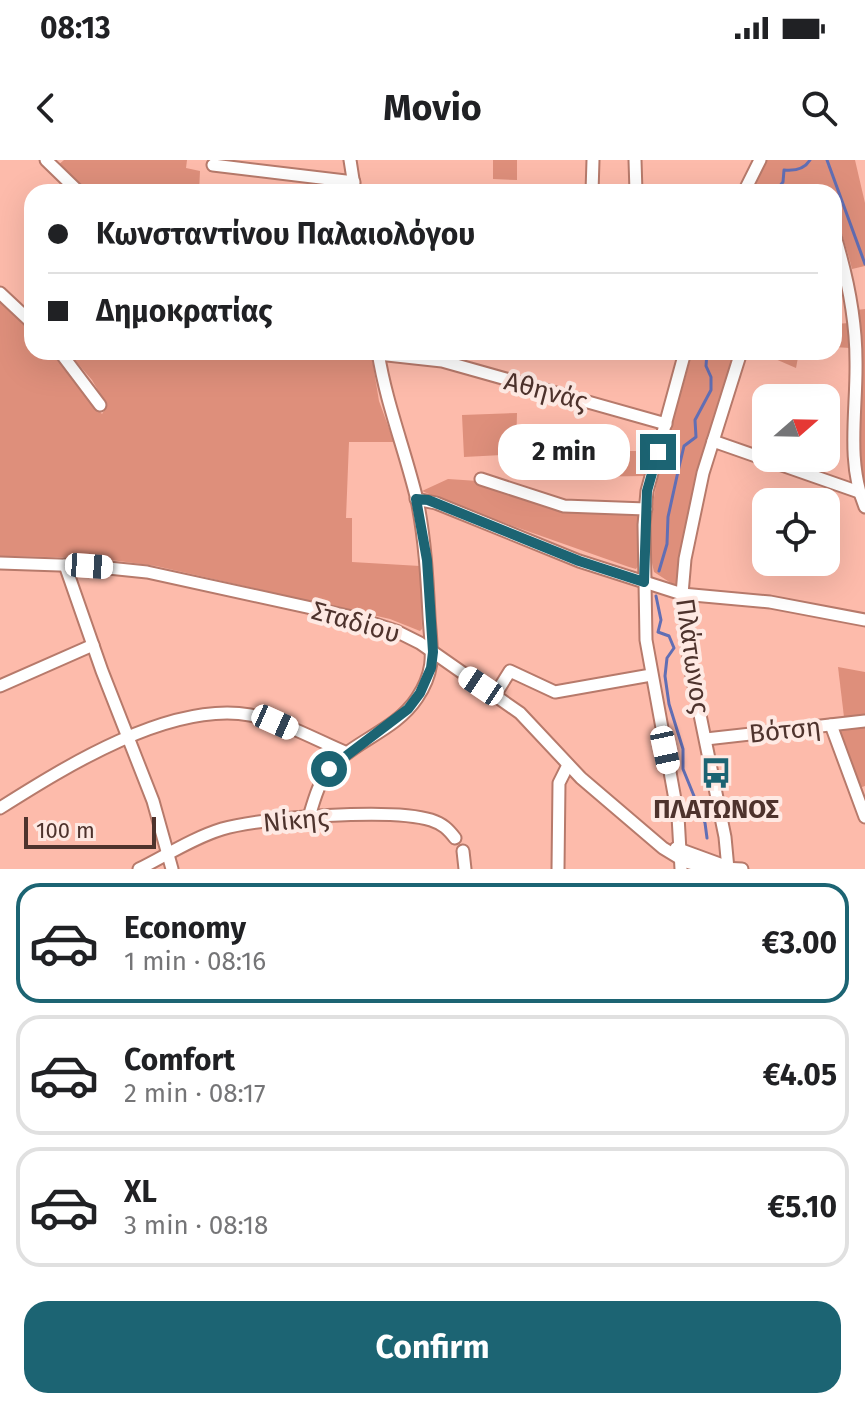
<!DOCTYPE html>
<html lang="en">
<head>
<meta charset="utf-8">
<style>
	body { margin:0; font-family:"Fira Sans",sans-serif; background:#f2f2f2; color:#202124; height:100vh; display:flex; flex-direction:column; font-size:30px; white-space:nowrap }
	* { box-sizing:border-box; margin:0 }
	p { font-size:26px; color:#757577 }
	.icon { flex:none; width:44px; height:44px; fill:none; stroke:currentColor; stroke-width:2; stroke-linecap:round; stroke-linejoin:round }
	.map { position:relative; height:709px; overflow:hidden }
	.drawer { display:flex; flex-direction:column; background:#fff; flex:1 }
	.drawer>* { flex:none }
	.top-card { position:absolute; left:24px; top:24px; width:818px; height:176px; border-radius:24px; box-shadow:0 8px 32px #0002; display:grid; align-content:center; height:176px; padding:0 24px; background:#fff }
	.needle { width:52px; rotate:70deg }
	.fabs { position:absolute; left:752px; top:224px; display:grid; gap:16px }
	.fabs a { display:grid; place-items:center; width:88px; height:88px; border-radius:16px; background:#fff; box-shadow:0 8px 32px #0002; font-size:40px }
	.scale { position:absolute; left:24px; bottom:20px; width:132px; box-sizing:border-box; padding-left:8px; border:4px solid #4e332d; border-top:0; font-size:22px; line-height:28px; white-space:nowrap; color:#4e332d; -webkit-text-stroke:6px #fee9e3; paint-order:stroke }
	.end { position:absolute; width:36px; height:36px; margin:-18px; border:10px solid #1c6473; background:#fff; box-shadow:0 0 0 4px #fff }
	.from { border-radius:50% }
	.bubble { position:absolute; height:56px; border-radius:24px; background:#fff; box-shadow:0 8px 32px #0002; font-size:26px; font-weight:700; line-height:56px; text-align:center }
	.car { position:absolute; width:24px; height:48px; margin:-24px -12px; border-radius:10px; box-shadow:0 0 6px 2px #0007; background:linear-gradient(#fff 24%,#345 0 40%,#fff 0 76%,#345 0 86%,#fff 0) }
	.top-card b { display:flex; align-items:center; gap:28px; height:76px; font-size:30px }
	.top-card b+b { border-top:2px solid #e0e0e0 }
	.top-card i { width:20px; height:20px; background:#202124 }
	ul { padding:14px 0 0; list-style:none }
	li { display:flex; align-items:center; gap:24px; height:120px; margin:0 16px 12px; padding:0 8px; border:4px solid #e0e0e0; border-radius:24px }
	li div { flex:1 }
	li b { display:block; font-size:30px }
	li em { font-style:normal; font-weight:700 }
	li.on { border-color:#1c6473 }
	li>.icon { width:72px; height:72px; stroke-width:1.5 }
	.action { display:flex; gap:16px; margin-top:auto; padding:16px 24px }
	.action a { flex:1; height:92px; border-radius:24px; background:#1c6473; color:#fff; font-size:32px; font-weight:700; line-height:92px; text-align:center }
	.status { display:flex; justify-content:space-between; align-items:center; height:56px; padding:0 40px; background:#fff; direction:ltr }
	.status svg { height:22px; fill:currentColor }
	header { display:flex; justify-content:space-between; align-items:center; height:104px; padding:0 24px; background:#fff; font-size:36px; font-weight:700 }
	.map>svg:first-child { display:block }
</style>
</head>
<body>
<div class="status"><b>08:13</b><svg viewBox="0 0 49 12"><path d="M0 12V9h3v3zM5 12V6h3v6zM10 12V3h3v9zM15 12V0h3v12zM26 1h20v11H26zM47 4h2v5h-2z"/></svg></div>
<header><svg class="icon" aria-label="back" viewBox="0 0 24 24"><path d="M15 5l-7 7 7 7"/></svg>Movio<svg class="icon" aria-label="search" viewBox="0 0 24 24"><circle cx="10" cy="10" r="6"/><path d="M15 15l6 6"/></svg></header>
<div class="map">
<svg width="865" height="709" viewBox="0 0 865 709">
	<rect width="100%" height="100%" fill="#fdbbab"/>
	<g fill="#de8f7b">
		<path d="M64,0H187L186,8L200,11L199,32H87L57,6Z"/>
		<path d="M493,0H517V20L493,19Z"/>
		<path d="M765,0H855L865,43V106L852,109C846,83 834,57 834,32H749Z"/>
		<path d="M0,141L32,172V192H51L102,254L107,246L92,220L72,197L76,192H371L379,241L394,282H349L346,358H352V402L420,406L422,469L420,471L390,459L156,406L96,398L0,396Z"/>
		<path d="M865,149V334L859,320L857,150Z"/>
		<path d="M850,163V188L834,187V164Z"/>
		<path d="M692,192H736C707,268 686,346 677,427L654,412C638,350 677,256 692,192Z"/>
		<path d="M759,192H799L796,208Z"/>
		<path d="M517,253L516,291H653L645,316L574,317L502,295L464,297L462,255Z"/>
		<path d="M448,319L478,321L567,350L638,351L640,403L636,409L629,407L462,348L422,331Z"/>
		<path d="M838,507L865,512V555L844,557Z"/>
		<path d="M865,567V626L859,628L837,570Z"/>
	</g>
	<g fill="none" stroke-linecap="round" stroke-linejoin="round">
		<g stroke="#616eb4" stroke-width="3">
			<path d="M827,0L865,104"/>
			<path d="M775,32L783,22L784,10C794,11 804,10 810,0"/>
			<path d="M659,411L667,384L668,357L679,307L684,286L696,277L695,260L711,230V217L706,206L707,192"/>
			<path d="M656,436L661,460L658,472L669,476L674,488L667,498L665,516L669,544L683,589V609L705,663L707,678"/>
		</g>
		<defs>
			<g id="minor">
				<path d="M46,0L79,32"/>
				<path d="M350,0L355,32"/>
				<path d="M635,0L636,32"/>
				<path d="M213,5L354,22"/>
				<path d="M592,32L593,0"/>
				<path d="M744,32L760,0"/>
				<path d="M834,73C847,115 856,156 856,201C857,250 846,301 865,347"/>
				<path d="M0,133L32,163"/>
				<path d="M60,192L100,245"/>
				<path d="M378,194L442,201L666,264"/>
				<path d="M713,281L859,332"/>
				<path d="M481,319L564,346L646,349"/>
				<path d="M416,339L436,343L579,401L682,434L770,442L865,460"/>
				<path d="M0,403L89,406L147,412L357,458L396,471L420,483L520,553L581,618L663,688L686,702L712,709"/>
				<path d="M65,405L102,511L153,641L172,709"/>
				<path d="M0,526L93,485"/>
				<path d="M495,535L510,511L555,532L651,515"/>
				<path d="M831,565L865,657"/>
				<path d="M706,579L865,561"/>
				<path d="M0,648C65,607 170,541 250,555C283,561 316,580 347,593"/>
				<path d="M309,657C314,640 319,621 331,607C356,580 396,570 417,538C437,508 431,490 429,456C427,417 425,379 417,340C405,290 386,243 378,192"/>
				<path d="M676,688L728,707"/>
				<path d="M463,691L465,709"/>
				<path d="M722,708L742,709"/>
				<path d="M139,709C167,695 193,678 222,669C262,657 393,648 431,660C443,664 448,669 455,678"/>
				<path d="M558,709L559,623L568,605"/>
				<path d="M681,709L678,656L646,480L644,365L647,331L685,192"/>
				<path d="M728,709L725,677L690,506L682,434L685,399L703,313L741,192"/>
			</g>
		</defs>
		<use href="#minor" stroke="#b77a6b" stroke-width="15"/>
		<use href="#minor" stroke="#fff" stroke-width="11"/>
	</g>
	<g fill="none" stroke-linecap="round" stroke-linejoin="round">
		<path stroke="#1c6473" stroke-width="10" d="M329,609L408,549L420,533L431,508L433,492L427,400L416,339L428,340L579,401L644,422L647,331L658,292"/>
	</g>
	<defs>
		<symbol id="bus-bare" viewBox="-9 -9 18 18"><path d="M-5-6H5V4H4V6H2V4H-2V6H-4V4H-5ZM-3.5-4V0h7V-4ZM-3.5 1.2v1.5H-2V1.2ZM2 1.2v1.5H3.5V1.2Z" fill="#1c6473" stroke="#fee9e3" stroke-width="2.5" paint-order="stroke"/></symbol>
	</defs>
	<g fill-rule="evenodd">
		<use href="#bus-bare" x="694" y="591" width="44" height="44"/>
	</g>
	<g text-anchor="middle" stroke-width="8" stroke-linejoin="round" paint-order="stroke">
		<g font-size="26" fill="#4e332d" stroke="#fee9e3">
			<text transform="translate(546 231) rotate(15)" y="9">Αθηνάς</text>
			<text transform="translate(356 462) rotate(16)" y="9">Σταδίου</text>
			<text transform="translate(693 496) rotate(82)" y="9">Πλάτωνος</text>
			<text transform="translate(785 570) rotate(-6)" y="9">Βότση</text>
			<text transform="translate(296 660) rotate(-5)" y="9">Νίκης</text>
		</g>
		<g font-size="26" font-weight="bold" fill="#4e332d" stroke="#fee9e3">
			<text x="716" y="658">ΠΛΑΤΩΝΟΣ</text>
		</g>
	</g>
</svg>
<div class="fabs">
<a><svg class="needle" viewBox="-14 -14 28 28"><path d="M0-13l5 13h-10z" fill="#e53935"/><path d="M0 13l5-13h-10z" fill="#757577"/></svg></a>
<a><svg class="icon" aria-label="locate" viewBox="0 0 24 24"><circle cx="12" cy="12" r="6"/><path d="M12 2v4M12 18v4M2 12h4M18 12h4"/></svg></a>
</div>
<div class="scale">100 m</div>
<i class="end from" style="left:329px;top:609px"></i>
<i class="end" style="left:658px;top:292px"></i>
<div class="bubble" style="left:498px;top:264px;width:132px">2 min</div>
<i class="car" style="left:89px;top:406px;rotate:94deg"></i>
<i class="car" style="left:481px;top:526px;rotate:304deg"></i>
<i class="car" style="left:275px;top:562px;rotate:114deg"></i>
<i class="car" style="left:665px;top:590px;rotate:168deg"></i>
<div class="top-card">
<b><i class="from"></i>Κωνσταντίνου Παλαιολόγου</b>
<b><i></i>Δημοκρατίας</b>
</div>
</div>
<section class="drawer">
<ul>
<li class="on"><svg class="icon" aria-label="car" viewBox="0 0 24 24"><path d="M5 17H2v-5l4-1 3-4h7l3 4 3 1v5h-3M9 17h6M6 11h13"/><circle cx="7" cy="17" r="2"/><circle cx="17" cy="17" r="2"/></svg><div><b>Economy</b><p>1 min · 08:16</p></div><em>€3.00</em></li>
<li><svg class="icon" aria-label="car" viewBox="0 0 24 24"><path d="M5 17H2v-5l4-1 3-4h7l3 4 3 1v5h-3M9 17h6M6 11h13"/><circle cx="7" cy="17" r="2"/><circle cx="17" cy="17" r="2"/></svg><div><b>Comfort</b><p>2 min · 08:17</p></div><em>€4.05</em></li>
<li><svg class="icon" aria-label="car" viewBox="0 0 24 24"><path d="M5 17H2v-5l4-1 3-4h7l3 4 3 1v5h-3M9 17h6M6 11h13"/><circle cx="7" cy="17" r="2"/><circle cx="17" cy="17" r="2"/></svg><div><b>XL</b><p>3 min · 08:18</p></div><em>€5.10</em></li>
</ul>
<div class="action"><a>Confirm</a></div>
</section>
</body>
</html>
